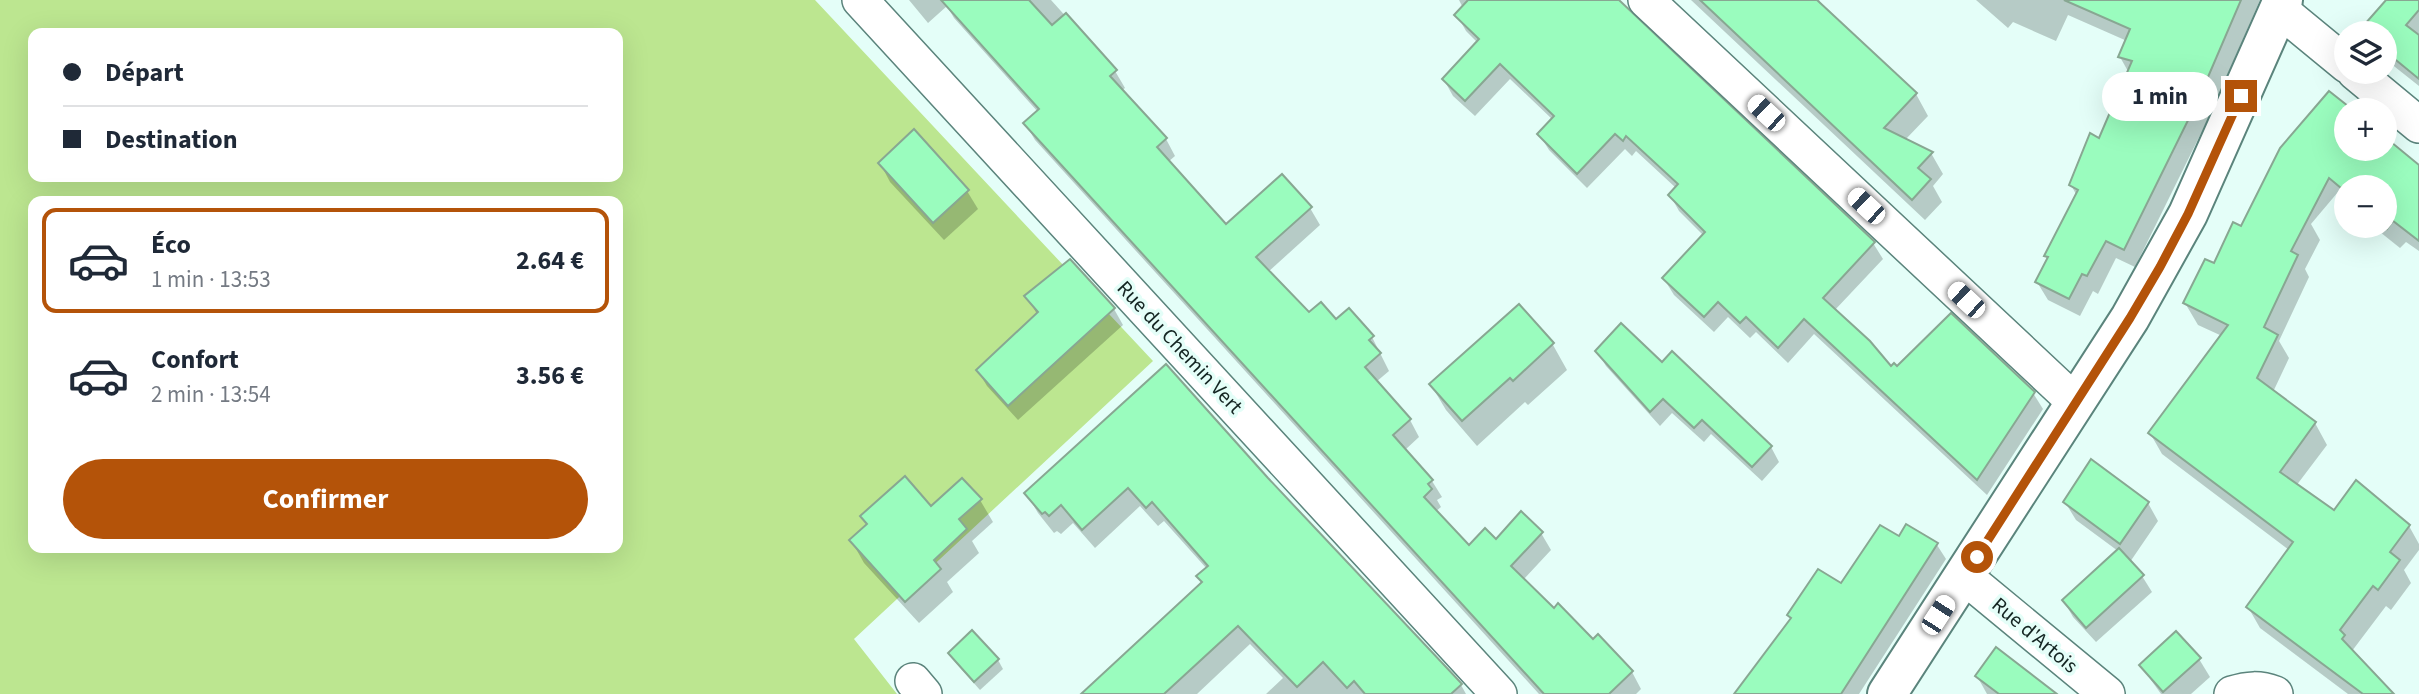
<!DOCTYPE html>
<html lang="fr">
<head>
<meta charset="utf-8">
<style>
	body { margin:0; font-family:"Source Sans 3",sans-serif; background:#f6f6f7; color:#1f2937; height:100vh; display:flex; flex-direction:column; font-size:26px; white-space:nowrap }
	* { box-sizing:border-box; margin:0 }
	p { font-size:23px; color:#747a83 }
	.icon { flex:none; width:38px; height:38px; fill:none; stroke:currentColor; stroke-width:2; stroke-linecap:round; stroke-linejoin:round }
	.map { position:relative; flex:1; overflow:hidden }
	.drawer { position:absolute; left:28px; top:196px; width:595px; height:357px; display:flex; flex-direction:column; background:#fff; border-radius:14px; box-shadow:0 7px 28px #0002 }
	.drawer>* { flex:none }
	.guide { position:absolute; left:28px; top:28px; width:595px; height:154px; border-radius:14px; box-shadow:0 7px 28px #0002; display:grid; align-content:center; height:154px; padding:0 35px; background:#fff }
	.tools { position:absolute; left:2334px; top:21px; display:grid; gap:14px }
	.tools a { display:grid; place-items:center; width:63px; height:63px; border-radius:50%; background:#fff; box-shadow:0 7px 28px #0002; font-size:35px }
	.end { position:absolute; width:32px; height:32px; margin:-16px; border:9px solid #b45309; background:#fff; box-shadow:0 0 0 4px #fff }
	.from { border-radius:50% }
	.bubble { position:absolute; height:49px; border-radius:24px; background:#fff; box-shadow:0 7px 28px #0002; font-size:23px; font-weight:700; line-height:49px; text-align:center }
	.car { position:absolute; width:21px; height:42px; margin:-21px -10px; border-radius:9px; box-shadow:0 0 5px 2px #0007; background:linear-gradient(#fff 24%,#345 0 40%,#fff 0 76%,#345 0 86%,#fff 0) }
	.guide b { display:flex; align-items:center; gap:24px; height:66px; font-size:26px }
	.guide b+b { border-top:2px solid #e0e1e3 }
	.guide i { width:18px; height:18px; background:#1f2937 }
	ul { padding:12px 0 0; list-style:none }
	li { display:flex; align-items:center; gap:21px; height:105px; margin:0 14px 10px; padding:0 21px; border:4px solid transparent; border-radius:14px }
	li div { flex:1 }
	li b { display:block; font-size:26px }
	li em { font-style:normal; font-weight:700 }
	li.selected { border-color:#b45309 }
	li>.icon { width:63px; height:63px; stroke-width:1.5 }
	.button { display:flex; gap:14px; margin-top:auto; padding:14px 35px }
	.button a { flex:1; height:80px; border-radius:42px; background:#b45309; color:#fff; font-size:28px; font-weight:700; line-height:80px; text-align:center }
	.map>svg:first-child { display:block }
</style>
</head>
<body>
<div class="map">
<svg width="2419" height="694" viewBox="0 0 2419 694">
	<rect width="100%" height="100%" fill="#e4fef8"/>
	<path fill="#bce690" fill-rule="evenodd" d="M0,0H815L1153,361L854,639L897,694H0ZM33,33H618V177H33ZM33,201H618V548H33Z"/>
	<g fill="#0003">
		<path d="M909,0H1051L1115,71L1125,88L1121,91L1166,139L1175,156L1168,162L1225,226L1310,208L1320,225L1268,272L1309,315L1336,322L1372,337L1389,371L1376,382L1410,420L1419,437L1405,450L1432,481L1442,497L1437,500L1441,507L1435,512L1469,547L1541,533L1551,550L1523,580L1554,610L1632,672L1641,689L1636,694H1539L1035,140L1025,123L1038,112L954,18L947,6L928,23Z"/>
		<path d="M1459,0H1616L1873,243L1883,259L1834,311L1891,369L2033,393L2043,409L1987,495L1814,334L1788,363L1756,332L1750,338L1728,317L1714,332L1674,295L1664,279L1704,236L1679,211L1670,195L1676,188L1636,151L1632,156L1625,149L1587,188L1549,150L1539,134L1553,120L1510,79L1475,116L1453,96L1444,80L1478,43L1466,31L1457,15L1463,8Z"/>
		<path d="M1691,0H1819L1825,10L1916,94L1928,116L1905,140L1931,153L1943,174L1933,186L1942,202L1925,220Z"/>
		<path d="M1976,0H2260L2209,117L2135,267L2116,258L2098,294L2093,291L2080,316L2048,300L2037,282L2048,260L2046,256L2077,196L2071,185L2100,140L2129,73L2120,57L2127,41L2068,15L2056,41L2013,22L2008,28Z"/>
		<path d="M2388,0H2419V86L2385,59V33H2363L2362,31Z"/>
		<path d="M2330,93L2350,110H2347V149H2385L2419,167V251L2406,242L2400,248L2380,232L2376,226H2385V187H2359L2349,179L2311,224L2320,240L2305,269L2309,277L2279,341L2289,358L2273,392L2315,423L2327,445L2296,486L2334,512L2409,526L2419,544V550L2404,570L2411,583L2391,610L2386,606L2352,651L2391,694H2348L2260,628L2248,607L2289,550L2162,454L2150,433L2222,336L2198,325L2185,303L2241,228Z"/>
		<path d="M880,163L967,191L978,209L944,240L890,182Z"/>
		<path d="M1070,262L1114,309L1123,325L1018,420L987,386L978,371L1037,314L1027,297Z"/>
		<path d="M1519,307L1553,345L1567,370L1528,405L1525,402L1477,446L1446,410L1431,385Z"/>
		<path d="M1597,351L1662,364L1771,447L1779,462L1762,481L1711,434L1704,442L1672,413L1660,426L1606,366Z"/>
		<path d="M1267,479L1461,685L1466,694H1266L1283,678L1250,644L1197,694H1084L1202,584L1198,577L1207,569L1164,521L1158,526L1140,506L1095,548L1073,523L1061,534L1057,531L1054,533L1038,513L1026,493Z"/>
		<path d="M980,500L993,522L972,541L979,553L947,582L953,592L919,623L864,563L851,540L868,526L862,517Z"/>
		<path d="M2065,502L2148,503L2158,521L2130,562L2142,576L2152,592L2096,642L2073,617L2064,601L2118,551L2076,520Z"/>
		<path d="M1906,527L1937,545L1946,559L1859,694H1737L1791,619L1789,615L1841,586L1899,539Z"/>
		<path d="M972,633L998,660L1003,669L980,690L955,662L950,653Z"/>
		<path d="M2199,659L2210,677L2191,694H2161L2141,666Z"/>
		<path d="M1977,676L2046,694H1987Z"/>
	</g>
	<g fill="#9afcbe" stroke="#88a792" stroke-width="2">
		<path d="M941,0H1029L1052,25L1066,13L1117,70L1110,76L1167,138L1157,147L1226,224L1282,174L1312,207L1256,257L1309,312L1321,302L1336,319L1349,308L1374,336L1369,340L1381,353L1365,367L1411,419L1393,435L1433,480L1428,484L1432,489L1424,497L1469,545L1485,528L1496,539L1521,511L1543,532L1511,566L1554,608L1558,603L1593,639L1598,634L1633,671L1609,694H1544L1023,123L1039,109Z"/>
		<path d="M1468,0H1619L1875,242L1823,298L1870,341L1891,366L1894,363L1897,366L1951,313L2035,392L1977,480L1804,319L1778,348L1746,317L1740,323L1718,302L1704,317L1662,278L1705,232L1668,195L1678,184L1626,136L1623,141L1615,134L1577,174L1537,134L1554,116L1500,64L1465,101L1442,79L1479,39L1454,15Z"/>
		<path d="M1700,0H1817L1917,93L1884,128L1933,152L1918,168L1931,179L1912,200Z"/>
		<path d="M2064,0H2241L2199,98L2124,250L2106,241L2087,276L2082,274L2069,299L2035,282L2048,257L2044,256L2078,190L2069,185L2090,133L2099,138L2132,61L2118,57L2130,29Z"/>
		<path d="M2386,0H2419V10L2406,25L2419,35V79L2385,51V33H2357Z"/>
		<path d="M2329,91L2353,110H2347V149H2385V137L2419,165V241L2393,221L2387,229L2384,226L2385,187H2347V193L2329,178L2291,251L2298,255L2264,327L2278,335L2257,378L2316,422L2280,472L2334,510L2356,480L2410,525L2390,552L2400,560L2378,590L2373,586L2340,630L2345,635L2342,639L2394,694H2363L2246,607L2293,542L2148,433L2228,325L2183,303L2205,259L2214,263L2233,222L2241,226L2280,148Z"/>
		<path d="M914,129L969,190L933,223L878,163Z"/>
		<path d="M1070,259L1115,308L1008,406L976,370L1038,312L1024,296Z"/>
		<path d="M1519,304L1554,343L1513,381L1510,378L1462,421L1429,384Z"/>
		<path d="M1621,323L1662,362L1672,351L1772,446L1752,467L1702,420L1694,428L1663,399L1650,412L1614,372L1595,351Z"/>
		<path d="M1166,364L1268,478L1462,684L1451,694H1365L1354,681L1347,688L1323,662L1297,687L1238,626L1164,694H1081L1202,582L1196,576L1208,566L1152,502L1146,508L1128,488L1082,530L1061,505L1049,516L1045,512L1042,514L1024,493Z"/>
		<path d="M2091,459L2149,502L2120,544L2063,502Z"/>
		<path d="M905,476L931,506L962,478L982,499L959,519L967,529L934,560L941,569L905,602L849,540L867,524L860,516Z"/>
		<path d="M1906,524L1938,543L1841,694H1734L1791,618L1787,615L1818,569L1841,583L1880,525L1899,536Z"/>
		<path d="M2119,548L2144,575L2086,628L2062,600Z"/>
		<path d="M972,630L999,659L974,682L948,653Z"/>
		<path d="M2176,631L2201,658L2163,692L2139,665Z"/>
		<path d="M1996,647L2057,694H1999L1975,676Z"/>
	</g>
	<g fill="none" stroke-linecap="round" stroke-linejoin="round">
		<defs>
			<g id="street">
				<path d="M860,0L1499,694"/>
				<path d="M1646,0L2075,402"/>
				<path d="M2279,9L2347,65"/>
				<path d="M2355,72L2419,125"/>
				<path d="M1964,576L2107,694"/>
				<path d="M913,681L924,694"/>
				<path d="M2232,694C2248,689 2259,688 2275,694"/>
			</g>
			<path id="secondary" d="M1887,694L2130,318L2188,214L2283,0"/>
		</defs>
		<use href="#street" stroke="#5b847c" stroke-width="38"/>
		<use href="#secondary" stroke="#5b847c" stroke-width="42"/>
		<use href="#street" stroke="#fff" stroke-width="35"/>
		<use href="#secondary" stroke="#fff" stroke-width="38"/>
	</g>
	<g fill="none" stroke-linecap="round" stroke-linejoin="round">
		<path stroke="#b45309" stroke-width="9" d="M1977,557L2130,318L2160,267L2188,214L2241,96"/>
	</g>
	<g text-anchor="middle" stroke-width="7" stroke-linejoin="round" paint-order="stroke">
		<g font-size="21" fill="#142522" stroke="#e4fef8">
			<text transform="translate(1180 347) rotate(47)" y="7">Rue du Chemin Vert</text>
			<text transform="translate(2035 635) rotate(40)" y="7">Rue d'Artois</text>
		</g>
	</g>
</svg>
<div class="tools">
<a><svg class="icon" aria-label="layers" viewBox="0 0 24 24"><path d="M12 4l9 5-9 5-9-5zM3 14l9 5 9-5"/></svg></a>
<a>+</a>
<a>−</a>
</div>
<i class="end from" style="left:1977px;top:557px"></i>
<i class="end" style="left:2241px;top:96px"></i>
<div class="bubble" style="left:2102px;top:72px;width:116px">1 min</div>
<i class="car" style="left:1766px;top:113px;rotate:313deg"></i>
<i class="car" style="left:1866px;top:206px;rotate:313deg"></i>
<i class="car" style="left:1966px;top:300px;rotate:313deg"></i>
<i class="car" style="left:1938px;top:615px;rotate:33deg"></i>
<div class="guide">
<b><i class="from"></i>Départ</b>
<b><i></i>Destination</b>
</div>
<section class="drawer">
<ul>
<li class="selected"><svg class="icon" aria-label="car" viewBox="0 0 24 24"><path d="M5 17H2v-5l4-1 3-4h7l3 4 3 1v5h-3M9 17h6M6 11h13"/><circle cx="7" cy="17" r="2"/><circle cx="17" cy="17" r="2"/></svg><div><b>Éco</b><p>1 min · 13:53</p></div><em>2.64 €</em></li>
<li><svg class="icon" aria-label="car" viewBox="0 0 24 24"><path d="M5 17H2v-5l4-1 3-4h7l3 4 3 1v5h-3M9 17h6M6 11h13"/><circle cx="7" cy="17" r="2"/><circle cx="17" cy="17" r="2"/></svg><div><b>Confort</b><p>2 min · 13:54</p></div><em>3.56 €</em></li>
</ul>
<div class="button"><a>Confirmer</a></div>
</section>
</div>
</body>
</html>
